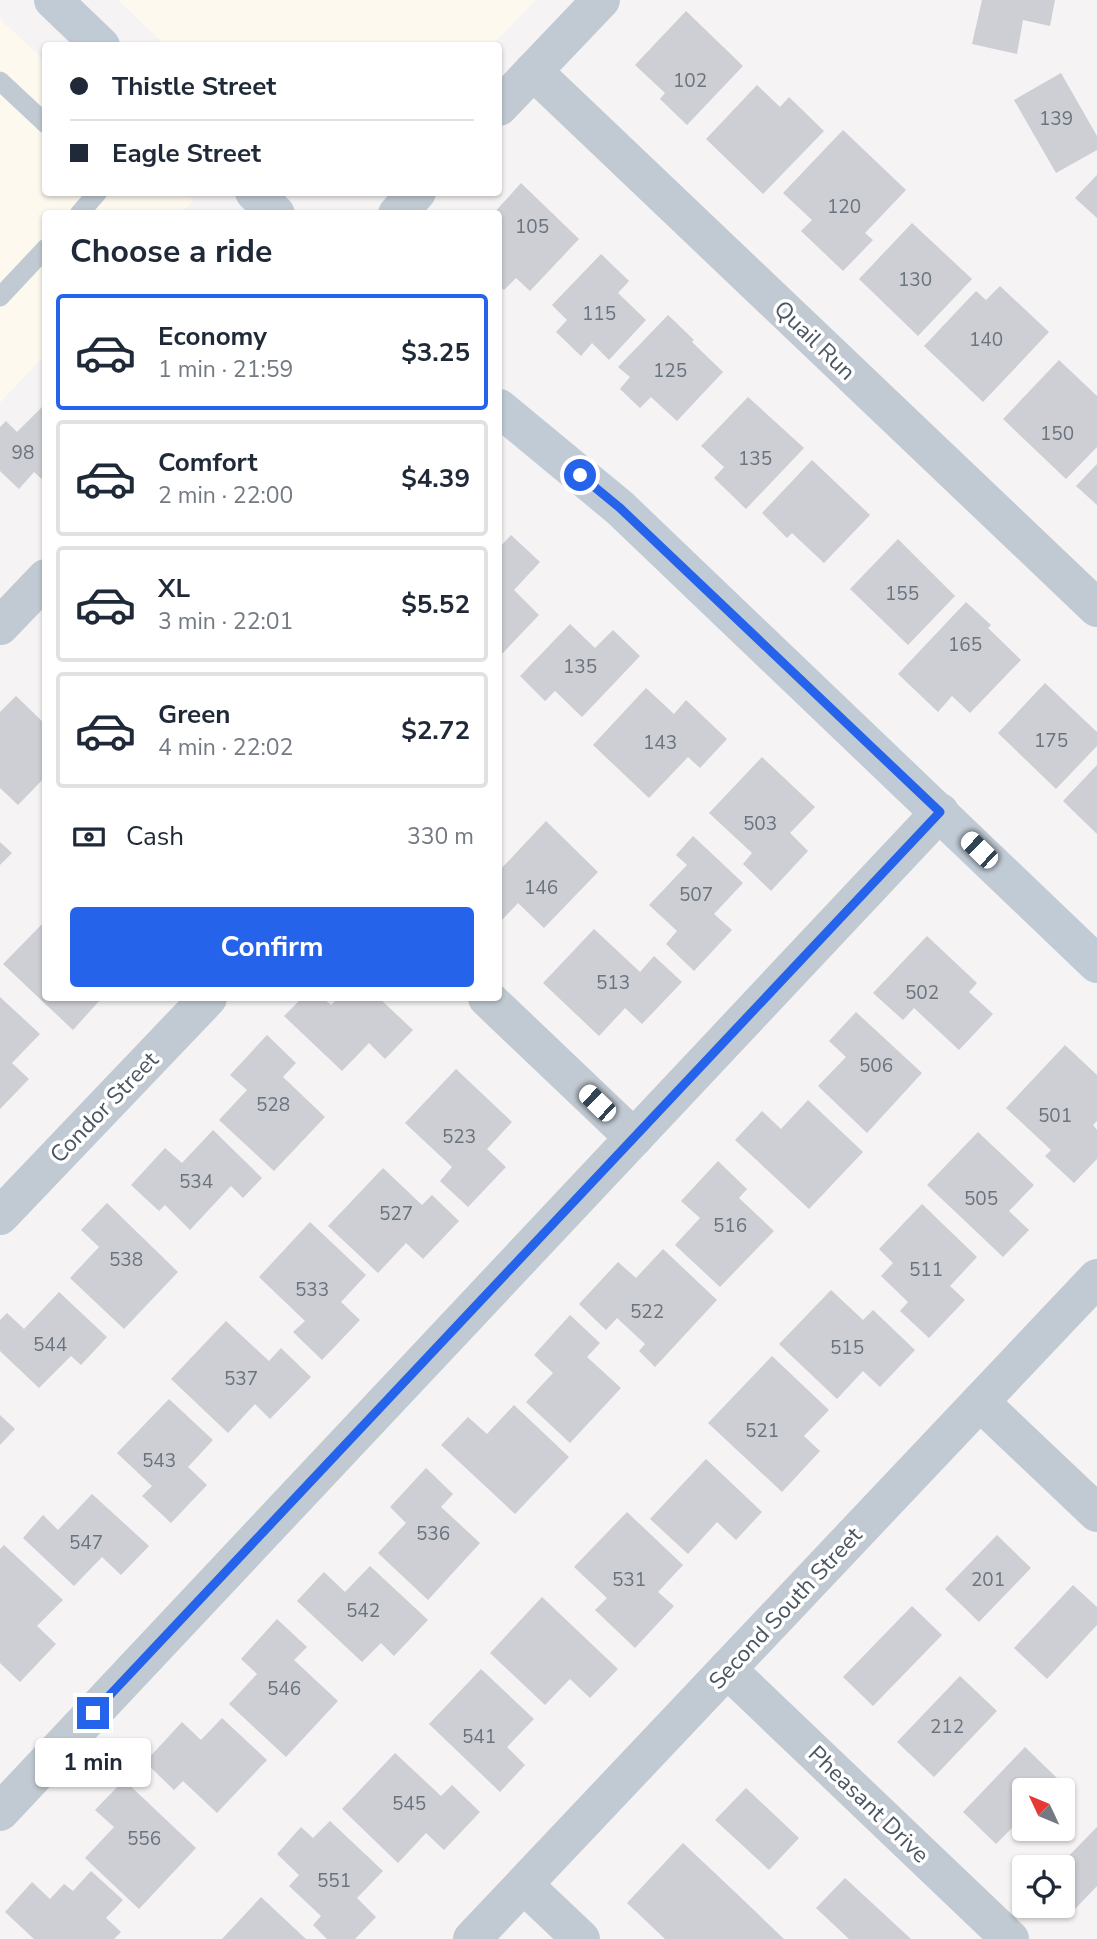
<!DOCTYPE html>
<html lang="en">
<head>
<meta charset="utf-8">
<style>
	body { margin:0; font-family:"Nunito Sans",sans-serif; background:#f6f6f7; color:#1f2937; height:100vh; display:flex; flex-direction:column; font-size:26px; white-space:nowrap }
	* { box-sizing:border-box; margin:0 }
	p { font-size:23px; color:#747a83 }
	.icon { flex:none; width:38px; height:38px; fill:none; stroke:currentColor; stroke-width:2; stroke-linecap:round; stroke-linejoin:round }
	.map { position:relative; flex:1; overflow:hidden }
	.sheet { position:absolute; left:42px; top:210px; width:460px; height:791px; display:flex; flex-direction:column; background:#fff; border-radius:7px; box-shadow:0 2px 5px #0004 }
	.sheet>* { flex:none }
	.guide { position:absolute; left:42px; top:42px; width:460px; height:154px; border-radius:7px; box-shadow:0 2px 5px #0004; display:grid; align-content:center; height:154px; padding:0 28px; background:#fff }
	.needle { width:46px; rotate:314deg }
	.fabs { position:absolute; left:1012px; top:1778px; display:grid; gap:14px }
	.fabs a { display:grid; place-items:center; width:63px; height:63px; border-radius:7px; background:#fff; box-shadow:0 2px 5px #0004; font-size:35px }
	.end { position:absolute; width:32px; height:32px; margin:-16px; border:9px solid #2563eb; background:#fff; box-shadow:0 0 0 4px #fff }
	.from { border-radius:50% }
	.bubble { position:absolute; height:49px; border-radius:7px; background:#fff; box-shadow:0 2px 5px #0004; font-size:23px; font-weight:700; line-height:49px; text-align:center }
	.car { position:absolute; width:21px; height:42px; margin:-21px -10px; border-radius:9px; box-shadow:0 0 5px 2px #0007; background:linear-gradient(#fff 24%,#345 0 40%,#fff 0 76%,#345 0 86%,#fff 0) }
	.guide b { display:flex; align-items:center; gap:24px; height:66px; font-size:26px }
	.guide b+b { border-top:2px solid #e0e1e3 }
	.guide i { width:18px; height:18px; background:#1f2937 }
	ul { padding:0; list-style:none }
	li { display:flex; align-items:center; gap:21px; height:116px; margin:0 14px 10px; padding:0 14px; border:4px solid #e0e1e3; border-radius:7px }
	li div { flex:1 }
	li b { display:block; font-size:26px }
	li em { font-style:normal; font-weight:700 }
	li.active { border-color:#2563eb }
	li>.icon { width:63px; height:63px; stroke-width:1.5 }
	h2 { padding:0 28px; font-size:32px; line-height:84px }
	.pay { display:flex; align-items:center; gap:18px; height:77px; padding:0 28px; font-size:26px }
	.pay p { margin-inline-start:auto }
	.primary-button { display:flex; gap:14px; margin-top:auto; padding:14px 28px }
	.primary-button a { flex:1; height:80px; border-radius:7px; background:#2563eb; color:#fff; font-size:28px; font-weight:700; line-height:80px; text-align:center }
	.map>svg:first-child { display:block }
</style>
</head>
<body>
<div class="map">
<svg width="1097" height="1939" viewBox="0 0 1097 1939">
	<rect width="100%" height="100%" fill="#f5f3f3"/>
	<g fill="#fdf9ef">
		<path d="M118,0H536L492,45L166,46Z"/>
		<path d="M0,19L45,61L46,192L186,193L194,200L181,213L46,214L45,355L0,403Z"/>
	</g>
	<g fill="#cdcfd5">
		<path d="M982,0H1055L1050,26L1023,20L1017,54L972,44Z"/>
		<path d="M686,11L743,66L687,125L660,99L665,93L635,65Z"/>
		<path d="M1061,73L1097,136V150L1056,173L1014,100Z"/>
		<path d="M757,85L780,107L789,97L824,131L763,194L706,139Z"/>
		<path d="M843,130L906,190L865,233L873,240L843,271L801,231L812,220L783,193Z"/>
		<path d="M1097,175V218L1075,198Z"/>
		<path d="M521,183L579,239L530,291L516,278L504,290L499,285V214H493Z"/>
		<path d="M912,223L972,279L918,336L859,279Z"/>
		<path d="M601,254L629,281L618,293L646,320L609,360L592,343L581,356L556,332L567,320L552,305Z"/>
		<path d="M1000,286L1049,332L983,402L924,346L976,291L986,300Z"/>
		<path d="M668,315L694,340L692,342L723,372L677,421L651,397L640,408L620,389L630,377L618,367Z"/>
		<path d="M1059,360L1097,396V447L1066,479L1003,419Z"/>
		<path d="M748,397L804,448L746,509L714,478L724,467L701,446Z"/>
		<path d="M44,405L46,483L34,472L19,489L0,471V427L6,421L17,432Z"/>
		<path d="M812,460L870,515L824,563L792,533L787,538L762,513Z"/>
		<path d="M1097,464V505L1076,486Z"/>
		<path d="M511,535L540,562L514,590L539,615L499,657V548Z"/>
		<path d="M898,539L955,596L908,645L850,589Z"/>
		<path d="M966,602L991,625L988,628L1021,660L970,713L952,696L938,712L898,674Z"/>
		<path d="M570,624L595,648L613,630L640,656L582,717L555,691L545,701L520,676Z"/>
		<path d="M1045,683L1097,732V746L1056,789L998,733Z"/>
		<path d="M646,688L674,714L686,700L727,739L700,768L688,757L649,798L593,745Z"/>
		<path d="M16,696L46,725V776L18,805L0,788V712Z"/>
		<path d="M762,757L815,807L790,833L808,851L771,891L743,864L752,853L709,813Z"/>
		<path d="M1097,765V834L1063,801Z"/>
		<path d="M546,821L598,872L544,928L518,903L499,923V871Z"/>
		<path d="M693,836L743,883L714,914L732,930L694,971L666,944L677,931L649,905L687,865L676,855Z"/>
		<path d="M0,842L12,853L0,865Z"/>
		<path d="M46,920V998H97L100,1000L73,1030L3,964Z"/>
		<path d="M594,929L640,972L654,956L682,982L642,1024L625,1008L599,1036L543,983Z"/>
		<path d="M927,936L977,983L969,992L993,1014L959,1050L914,1008L903,1020L873,993Z"/>
		<path d="M0,997L40,1034L12,1063L29,1079L0,1109Z"/>
		<path d="M302,998H323L331,1005L338,998H379L413,1030L385,1059L369,1043L342,1071L284,1016Z"/>
		<path d="M856,1012L922,1073L867,1133L818,1086L846,1057L829,1041Z"/>
		<path d="M267,1035L296,1063L283,1077L325,1117L274,1171L219,1120L247,1090L230,1075Z"/>
		<path d="M1065,1045L1097,1075V1121L1093,1125L1097,1130V1159L1074,1183L1045,1156L1051,1150L1006,1108Z"/>
		<path d="M456,1069L512,1122L487,1149L506,1167L468,1207L440,1181L452,1167L405,1123Z"/>
		<path d="M808,1100L863,1152L809,1209L735,1140L762,1111L781,1129Z"/>
		<path d="M213,1130L262,1178L243,1198L231,1186L190,1230L165,1205L159,1211L131,1185L165,1148L182,1163Z"/>
		<path d="M978,1132L1034,1185L1009,1211L1029,1230L1003,1257L927,1185Z"/>
		<path d="M718,1161L747,1189L739,1198L774,1231L720,1287L675,1245L700,1218L681,1201Z"/>
		<path d="M383,1168L422,1205L432,1195L459,1221L423,1259L406,1243L378,1273L328,1226Z"/>
		<path d="M107,1203L178,1272L124,1329L70,1278L99,1247L81,1230Z"/>
		<path d="M922,1204L977,1257L950,1286L965,1300L929,1338L900,1311L908,1302L881,1276L893,1263L879,1249Z"/>
		<path d="M310,1222L366,1275L341,1302L360,1320L322,1360L293,1332L305,1321L259,1277Z"/>
		<path d="M663,1249L717,1300L655,1367L639,1351L645,1344L617,1318L606,1330L579,1304L618,1262L636,1278Z"/>
		<path d="M831,1290L863,1320L873,1310L915,1350L880,1387L863,1371L837,1399L779,1344Z"/>
		<path d="M59,1292L107,1337L81,1365L71,1356L39,1388L0,1351V1320L7,1313L24,1329Z"/>
		<path d="M570,1315L600,1343L587,1357L621,1388L570,1443L526,1402L553,1373L534,1355Z"/>
		<path d="M226,1321L269,1361L281,1348L311,1377L270,1419L255,1404L228,1433L171,1379Z"/>
		<path d="M772,1356L829,1410L804,1436L820,1451L782,1492L708,1423Z"/>
		<path d="M169,1399L213,1440L188,1467L207,1485L171,1523L142,1496L152,1486L117,1453Z"/>
		<path d="M514,1405L569,1457L515,1514L441,1445L468,1417L487,1434Z"/>
		<path d="M0,1415L15,1429L0,1445Z"/>
		<path d="M706,1459L762,1512L736,1540L717,1522L688,1554L650,1519Z"/>
		<path d="M426,1468L453,1494L441,1507L480,1543L428,1600L378,1553L406,1523L390,1507Z"/>
		<path d="M92,1494L149,1546L121,1575L102,1557L74,1586L23,1538L43,1515L58,1530Z"/>
		<path d="M627,1512L683,1565L658,1592L674,1606L635,1648L595,1610L607,1598L574,1567Z"/>
		<path d="M997,1535L1031,1568L979,1622L945,1589Z"/>
		<path d="M4,1545L63,1600L37,1626L56,1644L20,1682L0,1663V1549Z"/>
		<path d="M370,1566L428,1620L394,1656L381,1643L362,1662L297,1601L324,1572L345,1592Z"/>
		<path d="M1073,1585L1097,1607V1625L1047,1679L1014,1648Z"/>
		<path d="M542,1597L618,1669L590,1698L570,1679L545,1705L490,1653Z"/>
		<path d="M912,1606L942,1635L873,1706L843,1677Z"/>
		<path d="M277,1619L307,1647L294,1660L338,1701L286,1757L229,1704L257,1674L241,1659Z"/>
		<path d="M481,1669L534,1719L507,1747L525,1765L500,1792L429,1724Z"/>
		<path d="M960,1676L997,1711L934,1777L897,1742Z"/>
		<path d="M222,1718L267,1760L217,1813L183,1781L174,1790L145,1762L182,1722L201,1740Z"/>
		<path d="M1025,1747L1059,1780L1048,1790H1024V1816L996,1844L963,1812Z"/>
		<path d="M395,1753L441,1796L452,1785L480,1812L444,1850L426,1833L398,1863L342,1809Z"/>
		<path d="M124,1780L196,1848L139,1909L85,1858L114,1827L95,1810Z"/>
		<path d="M746,1788L799,1838L769,1870L715,1820Z"/>
		<path d="M330,1821L383,1871L357,1898L376,1917L355,1939H327L313,1925L321,1916L289,1886L299,1875L277,1854L301,1827L313,1838Z"/>
		<path d="M1097,1827V1886L1073,1911L1062,1901V1867H1058Z"/>
		<path d="M683,1843L736,1893L784,1939H665L627,1903Z"/>
		<path d="M91,1871L123,1900L106,1918L121,1932L114,1939H34L5,1912L32,1882L50,1899L64,1884L73,1891Z"/>
		<path d="M845,1878L911,1939H849L816,1908Z"/>
		<path d="M261,1897L306,1939H222Z"/>
	</g>
	<g fill="none" stroke-linecap="round" stroke-linejoin="round">
		<g stroke="#c1cad2" stroke-width="19">
			<path d="M0,81L46,124"/>
			<path d="M79,214L98,192"/>
			<path d="M0,297L46,248"/>
		</g>
		<g stroke="#c1cad2" stroke-width="38">
			<path d="M533,71L1097,608"/>
			<path d="M499,107L601,0"/>
			<path d="M397,214L417,192"/>
			<path d="M0,626L46,578"/>
			<path d="M487,998L634,1138"/>
			<path d="M0,1216L208,998"/>
			<path d="M980,1402L1097,1513"/>
			<path d="M727,1669L1010,1939"/>
			<path d="M0,1812L940,812"/>
			<path d="M524,1885L581,1939"/>
			<path d="M472,1939L1097,1278"/>
		</g>
		<g stroke="#c1cbd6" stroke-width="38">
			<path d="M53,0L101,46"/>
			<path d="M254,192L276,214"/>
			<path d="M499,408L620,508L1097,964"/>
		</g>
	</g>
	<g fill="none" stroke-linecap="round" stroke-linejoin="round">
		<path stroke="#2563eb" stroke-width="9" d="M93,1713L940,812L620,508L580,475"/>
	</g>
	<g text-anchor="middle" stroke-width="7" stroke-linejoin="round" paint-order="stroke">
		<g font-size="19" fill="#6b747e">
			<text x="690" y="87">102</text>
			<text x="1056" y="125">139</text>
			<text x="844" y="213">120</text>
			<text x="532" y="233">105</text>
			<text x="915" y="286">130</text>
			<text x="599" y="320">115</text>
			<text x="986" y="346">140</text>
			<text x="670" y="377">125</text>
			<text x="1057" y="440">150</text>
			<text x="23" y="459">98</text>
			<text x="755" y="465">135</text>
			<text x="902" y="600">155</text>
			<text x="965" y="651">165</text>
			<text x="580" y="673">135</text>
			<text x="1051" y="747">175</text>
			<text x="660" y="749">143</text>
			<text x="760" y="830">503</text>
			<text x="541" y="894">146</text>
			<text x="696" y="901">507</text>
			<text x="613" y="989">513</text>
			<text x="922" y="999">502</text>
			<text x="876" y="1072">506</text>
			<text x="273" y="1111">528</text>
			<text x="1055" y="1122">501</text>
			<text x="459" y="1143">523</text>
			<text x="196" y="1188">534</text>
			<text x="981" y="1205">505</text>
			<text x="396" y="1220">527</text>
			<text x="730" y="1232">516</text>
			<text x="126" y="1266">538</text>
			<text x="926" y="1276">511</text>
			<text x="312" y="1296">533</text>
			<text x="647" y="1318">522</text>
			<text x="50" y="1351">544</text>
			<text x="847" y="1354">515</text>
			<text x="241" y="1385">537</text>
			<text x="762" y="1437">521</text>
			<text x="159" y="1467">543</text>
			<text x="433" y="1540">536</text>
			<text x="86" y="1549">547</text>
			<text x="629" y="1586">531</text>
			<text x="988" y="1586">201</text>
			<text x="363" y="1617">542</text>
			<text x="284" y="1695">546</text>
			<text x="947" y="1733">212</text>
			<text x="479" y="1743">541</text>
			<text x="409" y="1810">545</text>
			<text x="144" y="1845">556</text>
			<text x="334" y="1887">551</text>
		</g>
		<g font-size="23" fill="#4a5661" stroke="#fff">
			<text transform="translate(815 340) rotate(44)" y="8">Quail Run</text>
			<text transform="translate(104 1107) rotate(-46)" y="8">Condor Street</text>
			<text transform="translate(785 1608) rotate(-47)" y="8">Second South Street</text>
			<text transform="translate(869 1804) rotate(44)" y="8">Pheasant Drive</text>
		</g>
	</g>
</svg>
<div class="fabs">
<a><svg class="needle" viewBox="-14 -14 28 28"><path d="M0-13l5 13h-10z" fill="#e53935"/><path d="M0 13l5-13h-10z" fill="#747a83"/></svg></a>
<a><svg class="icon" aria-label="locate" viewBox="0 0 24 24"><circle cx="12" cy="12" r="6"/><path d="M12 2v4M12 18v4M2 12h4M18 12h4"/></svg></a>
</div>
<i class="end from" style="left:580px;top:475px"></i>
<i class="end" style="left:93px;top:1713px"></i>
<div class="bubble" style="left:35px;top:1738px;width:116px">1 min</div>
<i class="car" style="left:979px;top:850px;rotate:314deg"></i>
<i class="car" style="left:597px;top:1103px;rotate:314deg"></i>
<div class="guide">
<b><i class="from"></i>Thistle Street</b>
<b><i></i>Eagle Street</b>
</div>
<section class="sheet">
<h2>Choose a ride</h2>
<ul>
<li class="active"><svg class="icon" aria-label="car" viewBox="0 0 24 24"><path d="M5 17H2v-5l4-1 3-4h7l3 4 3 1v5h-3M9 17h6M6 11h13"/><circle cx="7" cy="17" r="2"/><circle cx="17" cy="17" r="2"/></svg><div><b>Economy</b><p>1 min · 21:59</p></div><em>$3.25</em></li>
<li><svg class="icon" aria-label="car" viewBox="0 0 24 24"><path d="M5 17H2v-5l4-1 3-4h7l3 4 3 1v5h-3M9 17h6M6 11h13"/><circle cx="7" cy="17" r="2"/><circle cx="17" cy="17" r="2"/></svg><div><b>Comfort</b><p>2 min · 22:00</p></div><em>$4.39</em></li>
<li><svg class="icon" aria-label="car" viewBox="0 0 24 24"><path d="M5 17H2v-5l4-1 3-4h7l3 4 3 1v5h-3M9 17h6M6 11h13"/><circle cx="7" cy="17" r="2"/><circle cx="17" cy="17" r="2"/></svg><div><b>XL</b><p>3 min · 22:01</p></div><em>$5.52</em></li>
<li><svg class="icon" aria-label="car" viewBox="0 0 24 24"><path d="M5 17H2v-5l4-1 3-4h7l3 4 3 1v5h-3M9 17h6M6 11h13"/><circle cx="7" cy="17" r="2"/><circle cx="17" cy="17" r="2"/></svg><div><b>Green</b><p>4 min · 22:02</p></div><em>$2.72</em></li>
</ul>
<div class="pay"><svg class="icon" aria-label="cash" viewBox="0 0 24 24"><path d="M3 7h18v10H3z"/><circle cx="12" cy="12" r="2"/></svg>Cash<p>330 m</p></div>
<div class="primary-button"><a>Confirm</a></div>
</section>
</div>
</body>
</html>
